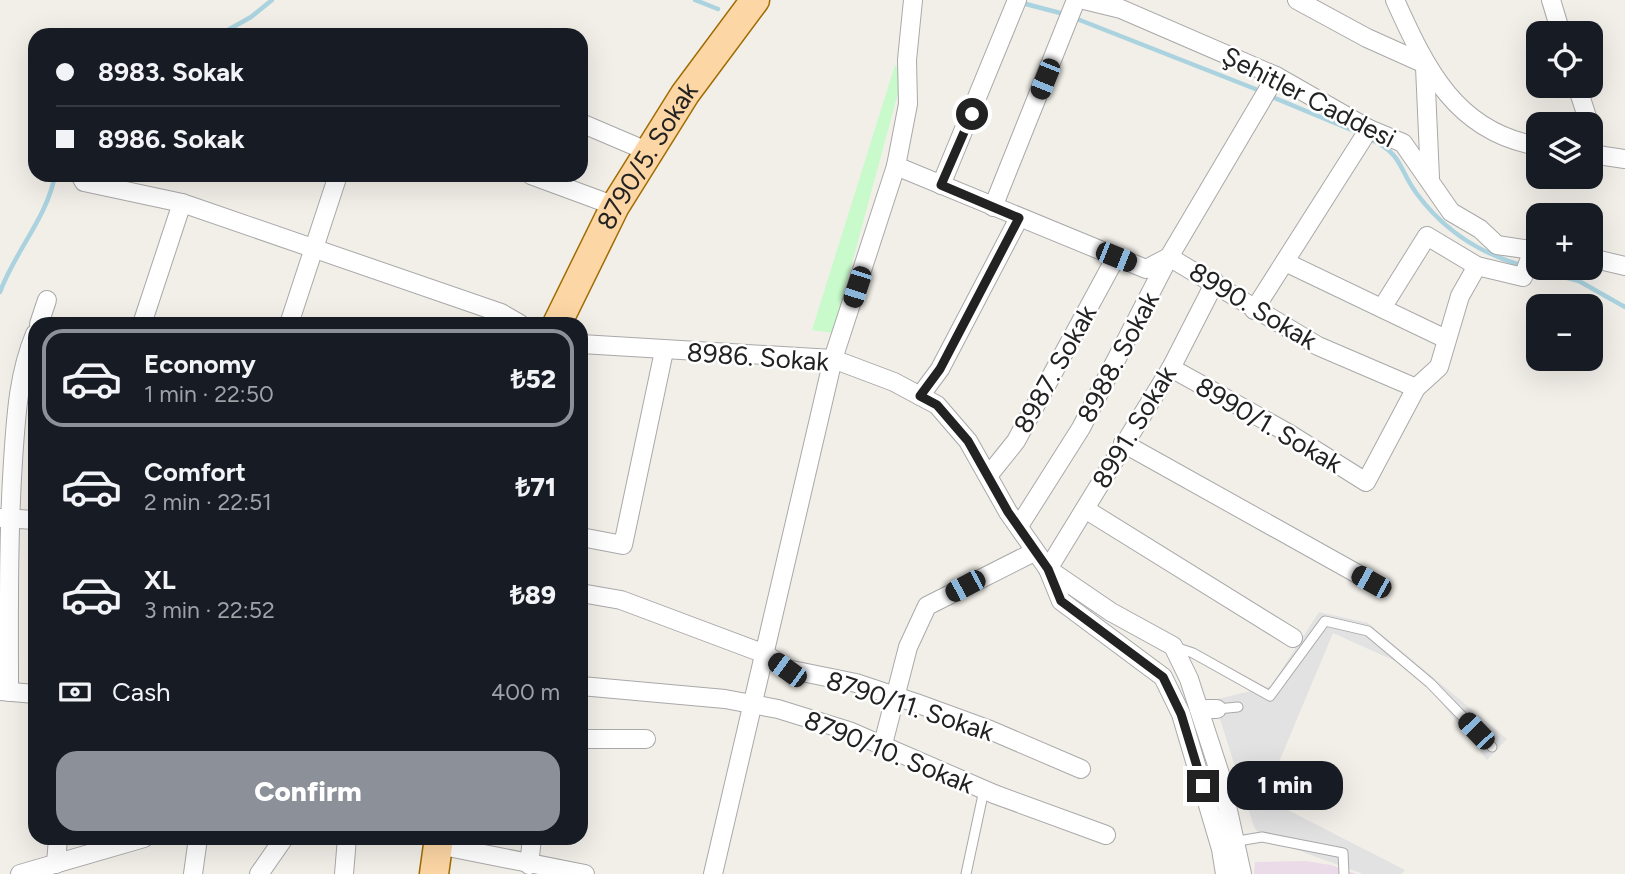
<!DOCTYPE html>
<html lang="en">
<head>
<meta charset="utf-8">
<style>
	body { margin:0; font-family:Figtree,sans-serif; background:#20242c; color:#f1f3f6; height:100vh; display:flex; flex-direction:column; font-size:26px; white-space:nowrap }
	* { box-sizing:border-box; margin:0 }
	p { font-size:23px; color:#9ea1a6 }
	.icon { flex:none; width:38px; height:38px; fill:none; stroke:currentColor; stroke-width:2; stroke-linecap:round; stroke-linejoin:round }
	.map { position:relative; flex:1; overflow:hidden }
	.details { position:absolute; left:28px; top:317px; width:560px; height:528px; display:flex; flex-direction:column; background:#171b24; border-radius:21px; box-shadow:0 7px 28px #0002 }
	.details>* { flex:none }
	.banner { position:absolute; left:28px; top:28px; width:560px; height:154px; border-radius:21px; box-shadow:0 7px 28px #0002; display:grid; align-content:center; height:154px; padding:0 28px; background:#171b24 }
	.controls { position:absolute; left:1526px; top:21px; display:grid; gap:14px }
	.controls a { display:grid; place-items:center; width:77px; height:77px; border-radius:14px; background:#171b24; box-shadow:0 7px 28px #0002; font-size:35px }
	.end { position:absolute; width:32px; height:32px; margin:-16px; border:9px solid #222; background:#fff; box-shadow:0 0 0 4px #fff }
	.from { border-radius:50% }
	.bubble { position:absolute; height:49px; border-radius:21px; background:#171b24; box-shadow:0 7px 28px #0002; font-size:23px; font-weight:800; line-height:49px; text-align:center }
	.car { position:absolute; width:21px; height:42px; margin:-21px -10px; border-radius:9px; box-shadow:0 0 5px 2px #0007; background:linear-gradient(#222 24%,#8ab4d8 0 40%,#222 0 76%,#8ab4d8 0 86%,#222 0) }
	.banner b { display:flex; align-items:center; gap:24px; height:66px; font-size:26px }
	.banner b+b { border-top:2px solid #363941 }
	.banner i { width:18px; height:18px; background:#f1f3f6 }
	ul { padding:12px 0 0; list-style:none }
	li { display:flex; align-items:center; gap:21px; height:98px; margin:0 14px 10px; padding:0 14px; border:4px solid transparent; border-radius:21px }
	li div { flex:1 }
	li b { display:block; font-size:26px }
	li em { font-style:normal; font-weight:800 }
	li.current { border-color:#8c9099 }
	li>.icon { width:63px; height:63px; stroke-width:1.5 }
	.pay { display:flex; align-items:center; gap:18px; height:77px; padding:0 28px; font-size:26px }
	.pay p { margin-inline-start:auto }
	.button { display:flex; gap:14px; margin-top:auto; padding:14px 28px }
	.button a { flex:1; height:80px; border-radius:21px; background:#8c9099; color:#fff; font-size:28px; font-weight:800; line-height:80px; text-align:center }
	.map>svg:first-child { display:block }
</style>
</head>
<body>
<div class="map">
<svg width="1625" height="874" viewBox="0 0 1625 874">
	<rect width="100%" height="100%" fill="#f2efe9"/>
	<path fill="#ebdbe8" d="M1305,861L1331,865L1357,874H1254L1255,862Z"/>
	<path fill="#c8facc" d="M895,65L903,75L833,333L812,330Z"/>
	<path fill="#e2e2e2" d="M1319,612L1368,623L1507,739L1487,760L1415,670L1333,633L1264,798L1405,870L1401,874H1363L1262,837L1254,827L1214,700L1271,686Z"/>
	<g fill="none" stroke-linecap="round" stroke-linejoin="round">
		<g stroke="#aad3df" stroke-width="4.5">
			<path d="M695,0L718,9"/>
			<path d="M1022,3L1064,14"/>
			<path d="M1072,17L1263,92"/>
			<path d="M219,35L251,17L272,0"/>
			<path d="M1270,96L1359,133"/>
			<path d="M1370,139C1404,155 1397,167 1417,194C1443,229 1479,253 1521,265"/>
			<path d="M1529,268L1579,281L1625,307"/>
			<path d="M0,292C15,251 47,218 55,175"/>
		</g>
		<defs>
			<g id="service">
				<path d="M1175,647L1193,653L1270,696L1325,621L1368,631L1430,683L1492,747"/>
				<path d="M1217,709L1238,707"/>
				<path d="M1232,842L1262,837L1343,853L1344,874"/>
				<path d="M966,874L984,790"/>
			</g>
			<g id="minor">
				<path d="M1084,0L1121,9L1276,76L1369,129L1403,143L1451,212L1480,229L1497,245L1538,251"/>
				<path d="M1297,0L1367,38L1425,64"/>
				<path d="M1395,0C1426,69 1456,132 1538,146"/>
				<path d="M1551,0L1561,33"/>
				<path d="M1425,67L1430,178"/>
				<path d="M1577,86L1589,123"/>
				<path d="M581,123L649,152"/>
				<path d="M1591,154L1625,159"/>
				<path d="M896,166L1146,269L1169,257L1318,346L1416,388"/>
				<path d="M80,175L84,182L182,203L501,313L520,324"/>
				<path d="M531,175L615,206"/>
				<path d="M941,185L1017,0"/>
				<path d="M993,207L1076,0"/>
				<path d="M1591,258L1625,266"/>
				<path d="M1285,262L1446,339"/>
				<path d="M1382,308L1427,236L1477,266L1523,277L1533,250"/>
				<path d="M1254,310L1369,129"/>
				<path d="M39,324L47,300"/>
				<path d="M142,324L182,203"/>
				<path d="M289,324L338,175"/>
				<path d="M581,344L833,359L894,382L937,405L968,441L1008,512L1048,569L1111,612L1173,646L1189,679L1220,774L1242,874"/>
				<path d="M1171,368L1288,433L1366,482L1416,388L1439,367L1460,296L1477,266"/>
				<path d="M920,396L940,369L1019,218"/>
				<path d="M1123,443L1372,582"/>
				<path d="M988,476L1016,441L1116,257"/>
				<path d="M1085,509L1293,638"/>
				<path d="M1,518L35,520"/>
				<path d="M1019,526L1081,428L1169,257L1276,76"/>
				<path d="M581,537L623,545L664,351"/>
				<path d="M1048,569L1061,601L1163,677L1181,714L1221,849L1225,874"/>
				<path d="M1048,569L1171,368L1215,282"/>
				<path d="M581,593L621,600L765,654L787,669L856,683L916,703L990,730L1081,769"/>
				<path d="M581,686L725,699L778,709L849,731L994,794L1106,835"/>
				<path d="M0,691L35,694"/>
				<path d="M9,692C9,615 8,538 13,461C16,417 18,375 35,334"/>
				<path d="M1199,709H1217"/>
				<path d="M581,739H646"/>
				<path d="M883,744L908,647L927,606L1034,552"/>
				<path d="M438,845L585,874"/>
				<path d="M56,864L58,838"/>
				<path d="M529,865L532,838"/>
				<path d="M20,874L144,838"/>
				<path d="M193,874L198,838"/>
				<path d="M259,874L284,838"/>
				<path d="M344,874L347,838"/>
				<path d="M713,874L833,359L896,166L908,104L907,60L913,0"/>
			</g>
			<g id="primary">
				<path id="s1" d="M557,324L615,206L685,94L755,0"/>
				<path d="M434,874L439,838"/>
			</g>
		</defs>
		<use href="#service" stroke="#a9a9a9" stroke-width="11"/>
		<use href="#minor" stroke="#a9a9a9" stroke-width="20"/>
		<use href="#primary" stroke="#a06b00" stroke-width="31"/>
		<use href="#service" stroke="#fff" stroke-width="9"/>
		<use href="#minor" stroke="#fff" stroke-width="18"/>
		<use href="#primary" stroke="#fcd6a4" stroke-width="28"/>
	</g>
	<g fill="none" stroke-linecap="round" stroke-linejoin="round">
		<path stroke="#222" stroke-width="9" d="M972,114L941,185L1019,218L940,369L920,396L937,405L968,441L1008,512L1048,569L1061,601L1163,677L1181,714L1203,786"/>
	</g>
	<g text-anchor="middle" stroke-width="5" stroke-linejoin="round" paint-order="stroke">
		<g font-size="26" fill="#222" stroke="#fff">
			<text transform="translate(1309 97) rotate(27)" y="9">Şehitler Caddesi</text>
			<text dy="9" stroke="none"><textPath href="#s1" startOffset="191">8790/5. Sokak</textPath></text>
			<text transform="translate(1253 306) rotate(31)" y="9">8990. Sokak</text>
			<text transform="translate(758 357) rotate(4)" y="9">8986. Sokak</text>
			<text transform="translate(1118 357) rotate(-62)" y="9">8988. Sokak</text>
			<text transform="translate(1055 369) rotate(-61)" y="9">8987. Sokak</text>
			<text transform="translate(1269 425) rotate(30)" y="9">8990/1. Sokak</text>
			<text transform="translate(1134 427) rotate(-59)" y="9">8991. Sokak</text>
			<text transform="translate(910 706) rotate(18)" y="9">8790/11. Sokak</text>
			<text transform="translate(889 752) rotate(22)" y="9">8790/10. Sokak</text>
		</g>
	</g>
</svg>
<div class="controls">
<a><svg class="icon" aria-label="locate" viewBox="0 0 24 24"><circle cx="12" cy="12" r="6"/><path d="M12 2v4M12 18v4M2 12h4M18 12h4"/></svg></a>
<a><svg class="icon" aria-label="layers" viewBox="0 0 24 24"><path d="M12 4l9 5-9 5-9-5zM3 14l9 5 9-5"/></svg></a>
<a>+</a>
<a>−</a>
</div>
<i class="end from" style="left:972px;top:114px"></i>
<i class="end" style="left:1203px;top:786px"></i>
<div class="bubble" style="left:1227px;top:761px;width:116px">1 min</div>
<i class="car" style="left:1045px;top:79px;rotate:202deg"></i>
<i class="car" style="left:1116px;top:257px;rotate:112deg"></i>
<i class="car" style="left:857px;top:287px;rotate:198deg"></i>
<i class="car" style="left:1371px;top:582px;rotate:299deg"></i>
<i class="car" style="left:965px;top:586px;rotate:242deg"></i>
<i class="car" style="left:787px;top:670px;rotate:306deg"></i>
<i class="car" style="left:1476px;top:731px;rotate:316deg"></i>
<div class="banner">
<b><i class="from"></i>8983. Sokak</b>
<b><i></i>8986. Sokak</b>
</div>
<section class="details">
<ul>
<li class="current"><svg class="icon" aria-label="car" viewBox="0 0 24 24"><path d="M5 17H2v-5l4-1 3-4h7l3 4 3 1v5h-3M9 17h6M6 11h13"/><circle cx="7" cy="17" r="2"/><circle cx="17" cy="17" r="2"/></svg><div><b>Economy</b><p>1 min · 22:50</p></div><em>₺52</em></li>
<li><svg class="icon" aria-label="car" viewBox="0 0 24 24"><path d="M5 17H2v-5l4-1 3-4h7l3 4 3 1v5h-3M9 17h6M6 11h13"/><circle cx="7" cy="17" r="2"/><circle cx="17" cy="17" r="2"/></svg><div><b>Comfort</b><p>2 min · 22:51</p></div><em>₺71</em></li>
<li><svg class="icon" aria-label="car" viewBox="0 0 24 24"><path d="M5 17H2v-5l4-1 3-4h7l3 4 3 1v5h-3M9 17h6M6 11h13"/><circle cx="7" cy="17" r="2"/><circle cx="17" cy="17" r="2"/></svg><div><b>XL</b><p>3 min · 22:52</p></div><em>₺89</em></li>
</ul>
<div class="pay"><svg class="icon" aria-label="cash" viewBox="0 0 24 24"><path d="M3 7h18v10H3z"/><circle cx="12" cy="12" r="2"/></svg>Cash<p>400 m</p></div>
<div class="button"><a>Confirm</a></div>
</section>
</div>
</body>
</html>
